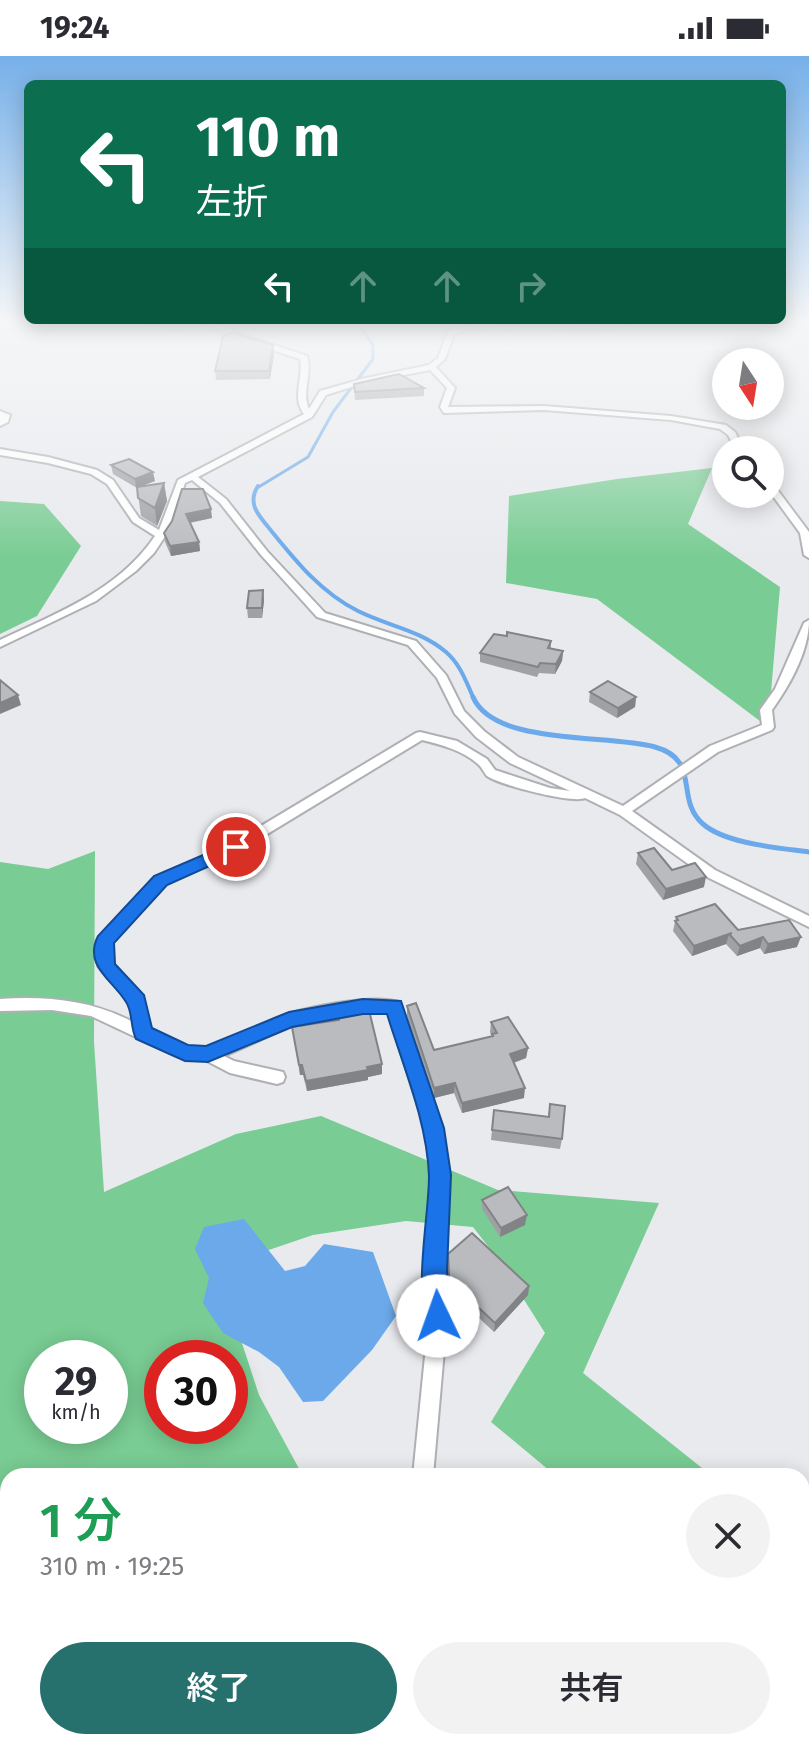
<!DOCTYPE html>
<html lang="ja">
<meta charset="utf-8">
<style>
:root{--surface:#fff;--page:#f2f2f3;--text:#2b2b33;--muted:#7c7c81;--accent:#26706d}
body{margin:0;font-family:"Fira Sans","Noto Sans JP",sans-serif;background:var(--page);color:var(--text);height:100vh;display:flex;flex-direction:column;font-size:30px;white-space:nowrap}
*{box-sizing:border-box;margin:0}
p{font-size:26px;color:var(--muted)}
.icon{flex:none;width:44px;height:44px;fill:none;stroke:currentColor;stroke-width:2;stroke-linecap:round;stroke-linejoin:round}
.map{position:relative;flex:1;overflow:hidden}
.sheet{position:absolute;left:0px;top:1412px;width:810px;height:282px;display:flex;flex-direction:column;background:var(--surface);border-radius:24px 24px 0 0;box-shadow:0 4px 20px #0003}
.sheet>*{flex:none}
.hud{position:absolute;left:24px;top:24px;width:762px;height:244px;border-radius:12px;box-shadow:0 4px 20px #0003;background:#0b6e4f;color:#fff;overflow:hidden}
.needle{width:52px;rotate:168deg}
.buttons{position:absolute;left:712px;top:292px;display:grid;gap:16px}
.buttons a{display:grid;place-items:center;width:72px;height:72px;border-radius:50%;background:var(--surface);box-shadow:0 4px 20px #0003;font-size:40px}
.speed{position:absolute;left:24px;top:1284px;display:flex;gap:16px;font-size:40px;font-weight:700;text-align:center}
.speed>*{display:grid;place-content:center;width:104px;height:104px;border-radius:50%;background:var(--surface);box-shadow:0 4px 20px #0003;line-height:1}
.speed small{font-size:20px;font-weight:400}
.speed .limit{border:12px solid #d22;background:#fff;color:#111}
.pin{position:absolute;display:grid;place-items:center;width:68px;height:68px;color:#fff;margin:-34px;border:4px solid #fff;border-radius:50%;box-shadow:0 2px 8px #0007}
.me{position:absolute;width:88px;margin:-44px;rotate:357deg;stroke-linejoin:round;filter:drop-shadow(0 0 6px #0008)}
.turn{display:flex;align-items:center;gap:28px;height:168px;padding:0 40px;font-size:36px}
.turn .icon{width:104px;height:104px;stroke-width:2.5}
.turn b{display:block;font-size:56px;line-height:68px}
.lanes{display:flex;align-items:center;height:76px;padding:0 40px;background:#0003;justify-content:center;gap:40px;direction:ltr}
.lanes .off{opacity:.35}
.round{display:grid;place-items:center;flex:none;width:84px;height:84px;border-radius:42px;background:var(--page)}
.summary{display:flex;align-items:center;justify-content:space-between;height:136px;padding:0 40px}
h1{font-size:48px;font-weight:600;line-height:60px;color:#1e9e55}
.primary-button{display:flex;gap:16px;margin-top:auto;padding:16px 40px}
.primary-button a{flex:1;height:92px;border-radius:48px;background:var(--accent);color:#fff;font-size:32px;font-weight:600;line-height:92px;text-align:center}
.primary-button a+a{background:var(--page);color:var(--text)}
.status{display:flex;justify-content:space-between;align-items:center;height:56px;padding:0 40px;background:var(--surface);direction:ltr}
.status svg{height:22px;fill:currentColor}
.map>svg:first-child{display:block}
.forest{fill:#79cc93;fill-rule:evenodd}
.water{fill:#6ba9ea}
.lines{fill:none;stroke-linecap:round;stroke-linejoin:round}
.stream-far2{stroke:#6ba9ea;stroke-width:3}
.stream-far1{stroke:#6ba9ea;stroke-width:4}
.stream{stroke:#6ba9ea;stroke-width:5}
.minor-casing{stroke:#afb0b4;stroke-width:4}
.minor{fill:#fff;fill-rule:evenodd}
.wall{fill:#9fa1a4}
.shaded-wall{fill:#828386}
.building{fill:#b9bbbf;stroke:#828386;stroke-width:2}
.route{fill:#1a73e8;stroke:#114b97;stroke-width:2}
</style>
<div class="status"><b>19:24</b><svg viewBox="0 0 49 12"><path d="M0 12V9h3v3zM5 12V6h3v6zM10 12V3h3v9zM15 12V0h3v12zM26 1h20v11H26zM47 4h2v5h-2z"/></svg></div>
<div class="map">
<svg width="809" height="1693" viewBox="0 0 809 1693">
<rect width="100%" height="100%" fill="#e9eaee"/>
<!-- forest -->
<g class="forest">
<path d="M712,412L688,468L780,531L768,671L597,543L506,527L509,440L617,423Z"/>
<path d="M0,445L44,448L81,490L37,560L0,578Z"/>
<path d="M95,795L94,986L104,1136L236,1078L321,1060L498,1134L659,1147L583,1317L712,1420H556L491,1366L545,1277L501,1207L473,1171L406,1165L313,1179L254,1199L237,1272L259,1339L303,1420H8V1686H359V1693H0V806L48,813ZM42,1302H110V1370H42ZM162,1302H230V1370H162Z"/>
<path d="M802,1491L809,1497V1693H763L757,1686H802Z"/>
</g>
<!-- water -->
<path class="water" d="M244,1163L285,1215L305,1210L324,1188L373,1196L396,1260L372,1294L323,1345L303,1346L279,1311L259,1296L223,1277L203,1247L209,1222L195,1193L204,1171Z"/>
<g class="lines">
<!-- stream-far2 -->
<path class="stream-far2" d="M257,432L308,401L333,356L373,303V289L357,266"/>
<!-- stream-far1 -->
<path class="stream-far1" d="M258,430C247,447 258,459 269,472C295,504 320,536 358,555C388,570 420,574 446,596C461,609 466,626 474,643"/>
<!-- stream -->
<path class="stream" d="M473,641C494,690 608,678 655,691C702,704 674,743 703,768C726,788 780,792 809,796"/>
<!-- minor casing -->
<g class="minor-casing">
<g id="minor">
<path d="M147,266H217L241,278L307,300C313,318 301,336 309,353L320,335L366,322L429,309L438,302L448,275L481,266H629C619,271 605,271 593,272C546,273 499,260 454,278L445,303L436,311L455,332L448,351L544,350L671,360L726,369L735,376L744,394H736L728,379L720,373L671,364L544,354L444,357L440,351L447,332L430,314L367,326L326,339L312,361L198,421L226,443L267,495L325,557L416,585L446,619L464,655L484,675L518,701L623,750L710,690L762,669L760,654L775,633L804,567L809,564C809,595 790,629 772,654L774,671L772,674L718,696L632,755L715,814L809,860V871L705,820L620,759L585,742C573,748 500,729 487,720C485,718 482,712 480,710C465,695 442,689 422,684L241,794L165,827L111,886L112,908L142,940L150,975C167,983 184,992 203,992C227,991 250,974 272,964C299,952 371,938 399,946L441,1072L449,1119L444,1214L447,1260L433,1420H413L429,1260L426,1214L431,1119L425,1072L388,956L339,959L298,967L224,1000L234,1005L283,1016L285,1021L283,1026L277,1028L230,1017L205,1004L174,999L91,960L52,954L0,955V943C47,940 91,944 133,966L130,946L98,910L97,885L155,821L231,788L416,677L420,676L457,685L487,703L495,714L550,732L570,735L510,707L476,681L455,658L437,622L408,589L317,561L261,499L220,447L192,424L185,427L170,473L154,497L136,515L96,545L0,591V584C57,557 119,534 155,480L133,466L107,428L91,418L48,407L0,399V393L48,401L97,414L113,424L139,462L159,474L178,424L304,358C291,341 304,323 300,303L235,282L210,268L174,271Z"/>
<path d="M0,355L10,359L8,366L0,370Z"/>
<path d="M770,427L773,428L809,476V502L804,499L800,477L770,436Z"/>
<path d="M384,1686H408L409,1693H385Z"/>
</g>
</g>
<!-- minor -->
<use href="#minor" class="minor"/>
</g>
<!-- wall -->
<g class="wall">
<path d="M274,298L270,323L216,324L215,315Z"/>
<path d="M354,328L424,332V340L355,344Z"/>
<path d="M111,409L155,425L140,431L164,427L167,445L157,470L141,460L137,432L113,418Z"/>
<path d="M212,462L190,467L199,486L200,495L171,500L165,486L164,477L172,465Z"/>
<path d="M264,544L262,562H248L247,552Z"/>
<path d="M507,580L551,585V593L563,595L562,605L555,618L539,617L537,621L480,606V597Z"/>
<path d="M590,636L636,641L635,651L617,662L589,646Z"/>
<path d="M638,797L672,814L704,831L663,844L636,808Z"/>
<path d="M676,861L738,874L797,891L764,898L760,892L737,900L726,888L692,900L673,875Z"/>
<path d="M407,950L434,994L492,981L490,976L491,966L528,992L526,1002L514,1007L524,1042L462,1057L454,1037L434,1042L407,960Z"/>
<path d="M337,954L382,1008V1018L368,1021V1024L307,1035L303,1019H300L292,971L337,964Z"/>
<path d="M550,1048L562,1083L560,1093L491,1084L494,1054L548,1061Z"/>
<path d="M482,1144L525,1169L500,1181L482,1153Z"/>
<path d="M448,1198L529,1230L528,1239L494,1276L462,1246L454,1253L449,1248Z"/>
</g>
<!-- shaded-wall -->
<g class="shaded-wall">
<path d="M273,289L274,298L270,323L269,315Z"/>
<path d="M153,416L155,425L136,432L135,423Z"/>
<path d="M164,427L167,445L157,470L155,452Z"/>
<path d="M211,453L212,462L187,467L186,458Z"/>
<path d="M199,486L200,495L171,500L170,490Z"/>
<path d="M263,534L264,544L262,562V552Z"/>
<path d="M563,595L562,605L555,618L556,608Z"/>
<path d="M18,639L21,649L0,658V647Z"/>
<path d="M636,641L635,651L617,662L618,652Z"/>
<path d="M706,821L704,831L663,844L666,833Z"/>
<path d="M729,878L726,888L692,900L694,890Z"/>
<path d="M763,881L760,892L737,900L740,890Z"/>
<path d="M801,881L797,891L764,898L768,888Z"/>
<path d="M528,992L526,1002L509,1008L510,998Z"/>
<path d="M382,1008V1018L368,1021V1024L307,1035L306,1025Z"/>
<path d="M299,1009H302L303,1019H300Z"/>
<path d="M455,1027L454,1037L434,1042V1032Z"/>
<path d="M525,1032L524,1042L462,1057V1047Z"/>
<path d="M527,1159L525,1169L500,1181L501,1172Z"/>
<path d="M529,1230L528,1239L494,1276L495,1267Z"/>
<path d="M463,1237L462,1246L454,1253L455,1244Z"/>
</g>
<!-- building -->
<g class="building">
<path d="M232,276L273,289L269,315H215L223,281Z"/>
<path d="M399,318L424,332L355,336L354,328Z"/>
<path d="M129,403L153,416L135,423L111,409Z"/>
<path d="M164,427L155,452L138,442L137,431Z"/>
<path d="M182,433H203L211,453L186,458L199,486L170,490L164,477L172,465Z"/>
<path d="M263,534L262,552H247L249,535Z"/>
<path d="M507,576L551,585L548,592L563,595L556,608L540,607L538,611L480,597L494,578L507,580Z"/>
<path d="M0,624L18,639L0,647Z"/>
<path d="M608,625L636,641L618,652L590,636Z"/>
<path d="M654,792L672,814L695,807L706,821L666,833L638,797Z"/>
<path d="M715,848L738,874L789,864L801,881L768,888L763,881L740,890L729,878L732,877L694,890L675,865L678,864L676,861Z"/>
<path d="M416,947L434,994L493,980L492,978L497,977L491,966L508,961L528,992L510,998L525,1032L462,1047L455,1027L434,1032L407,950Z"/>
<path d="M368,950L382,1008L367,1011L368,1014L306,1025L302,1009H299L292,971L339,964L337,954Z"/>
<path d="M550,1048L565,1050L562,1083L492,1074L494,1054L549,1061Z"/>
<path d="M508,1131L527,1159L501,1172L482,1144Z"/>
<path d="M472,1177L529,1230L495,1267L463,1237L455,1244L450,1239L448,1198Z"/>
<path d="M412,1686H433V1693H396V1691H409L412,1688Z"/>
</g>
<!-- sky -->
<linearGradient id="sky" x2="0" y2="1"><stop stop-color="#76b0e9"/><stop offset="0.53" stop-color="#f5f6f7"/><stop offset="1" stop-color="#f5f6f7" stop-opacity="0"/></linearGradient>
<rect width="809" height="503" fill="url(#sky)"/>
<!-- route -->
<path class="route" d="M236,785L245,791L243,795L167,829L114,887L115,908L144,939L152,972L188,989L206,990L289,956L363,943L401,945L444,1072L451,1119L447,1214L450,1260L446,1269L438,1272L429,1269C413,1233 429,1161 429,1120C427,1065 403,1010 387,958H363L292,971L208,1006L185,1005L136,983C130,971 133,956 126,946C113,924 83,910 98,880L154,820Z"/>
</svg>
<div class="buttons">
<a><svg class="needle" viewBox="-14 -14 28 28"><path d="M0-13l5 13h-10z" fill="#e53935"/><path d="M0 13l5-13h-10z" fill="#7c7c81"/></svg></a>
<a><svg class="icon" aria-label="search" viewBox="0 0 24 24"><circle cx="10" cy="10" r="6"/><path d="M15 15l6 6"/></svg></a>
</div>
<div class="speed"><div>29<small>km/h</small></div><div class="limit">30</div></div>
<div class="pin" style="left:236px;top:791px;background:#d93025"><svg class="icon" aria-label="arrive" viewBox="0 0 24 24"><path d="M6 21V4h12l-3 4 3 4H6"/></svg></div>
<svg class="me" style="left:438px;top:1260px" viewBox="-20 -20 40 40"><circle r="19" fill="#fff"/><path d="M0-13L10 11 0 6-10 11z" fill="#1a73e8"/></svg>
<div class="hud">
<div class="turn"><svg class="icon" aria-label="left" viewBox="0 0 24 24"><path d="M17 20v-9H6M10 6l-5 5 5 5"/></svg><div><b>110 m</b>左折</div></div>
<div class="lanes"><svg class="icon" aria-label="left" viewBox="0 0 24 24"><path d="M17 20v-9H6M10 6l-5 5 5 5"/></svg><svg class="icon off" aria-label="ahead" viewBox="0 0 24 24"><path d="M12 20V5M6 11l6-6 6 6"/></svg><svg class="icon off" aria-label="ahead" viewBox="0 0 24 24"><path d="M12 20V5M6 11l6-6 6 6"/></svg><svg class="icon off" aria-label="right" viewBox="0 0 24 24"><path d="M7 20v-9h11M14 6l5 5-5 5"/></svg></div>
</div>
<section class="sheet">
<div class="summary"><div><h1>1 分</h1><p>310 m · 19:25</p></div><a class="round"><svg class="icon" aria-label="close" viewBox="0 0 24 24"><path d="M6 6l12 12M18 6L6 18"/></svg></a></div>
<div class="primary-button"><a>終了</a><a>共有</a></div>
</section>
</div>
